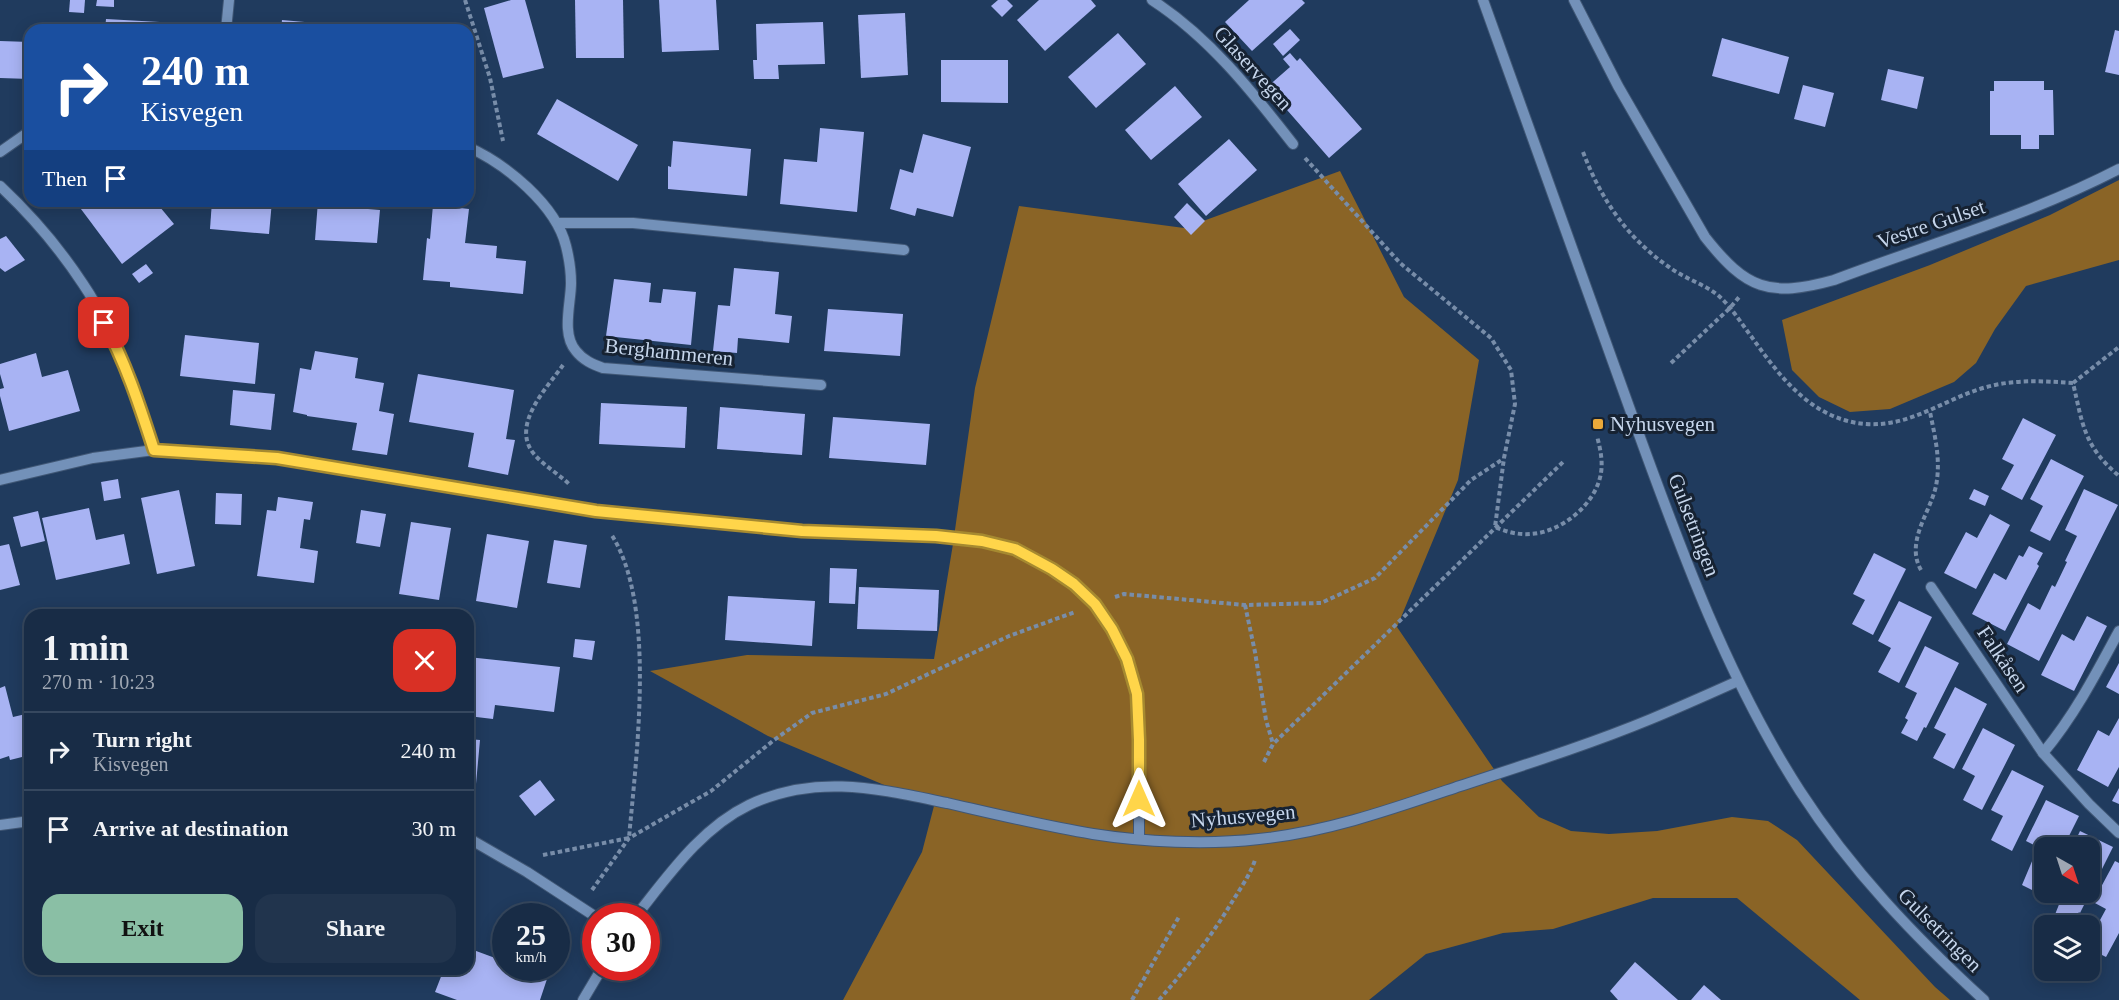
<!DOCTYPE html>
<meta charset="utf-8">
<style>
:root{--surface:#182c46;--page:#21344d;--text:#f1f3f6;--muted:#9fa7b3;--line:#36485f;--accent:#8abfa5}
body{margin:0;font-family:Georgia,serif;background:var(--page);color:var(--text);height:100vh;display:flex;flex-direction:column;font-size:22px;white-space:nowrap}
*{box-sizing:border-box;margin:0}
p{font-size:20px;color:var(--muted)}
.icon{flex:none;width:33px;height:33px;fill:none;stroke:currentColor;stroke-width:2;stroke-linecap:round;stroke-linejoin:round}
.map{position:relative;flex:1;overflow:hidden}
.side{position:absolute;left:24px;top:609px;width:450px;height:366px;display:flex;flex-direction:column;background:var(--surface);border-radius:18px;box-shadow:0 3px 15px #0003,0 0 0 2px var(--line)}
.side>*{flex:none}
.guide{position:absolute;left:24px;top:24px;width:450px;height:183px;border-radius:18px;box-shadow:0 3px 15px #0003,0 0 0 2px var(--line);background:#1a4fa0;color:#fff;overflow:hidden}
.needle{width:39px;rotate:141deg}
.buttons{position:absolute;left:2034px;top:837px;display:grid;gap:12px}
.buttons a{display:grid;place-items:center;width:66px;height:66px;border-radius:12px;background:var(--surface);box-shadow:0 3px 15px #0003,0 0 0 2px var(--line);font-size:30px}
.speed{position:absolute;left:492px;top:903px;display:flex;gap:12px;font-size:30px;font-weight:700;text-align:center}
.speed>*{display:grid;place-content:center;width:78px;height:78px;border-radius:50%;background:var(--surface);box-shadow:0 3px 15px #0003,0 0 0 2px var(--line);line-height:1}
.speed small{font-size:15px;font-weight:400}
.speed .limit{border:9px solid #d22;background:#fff;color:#111}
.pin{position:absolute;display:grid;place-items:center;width:51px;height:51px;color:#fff;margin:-26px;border-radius:12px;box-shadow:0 3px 9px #0006}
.me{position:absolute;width:66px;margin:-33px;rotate:0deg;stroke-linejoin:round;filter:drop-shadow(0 0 4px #0008)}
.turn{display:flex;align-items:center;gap:21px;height:126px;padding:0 18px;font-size:27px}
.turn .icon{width:78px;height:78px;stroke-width:2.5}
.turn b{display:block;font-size:42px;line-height:51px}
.then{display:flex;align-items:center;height:57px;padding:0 18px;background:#0003;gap:12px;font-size:22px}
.round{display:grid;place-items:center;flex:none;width:63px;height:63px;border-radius:18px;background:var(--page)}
.summary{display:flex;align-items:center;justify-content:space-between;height:102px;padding:0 18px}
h1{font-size:36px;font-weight:700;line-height:45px}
.action{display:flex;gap:12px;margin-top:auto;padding:12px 18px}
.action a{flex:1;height:69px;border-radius:18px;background:var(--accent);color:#111;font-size:24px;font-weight:700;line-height:69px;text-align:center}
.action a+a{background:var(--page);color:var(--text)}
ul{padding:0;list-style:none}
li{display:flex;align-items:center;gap:18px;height:78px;padding:0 18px;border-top:2px solid var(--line)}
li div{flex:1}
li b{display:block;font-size:22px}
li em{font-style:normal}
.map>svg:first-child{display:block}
.forest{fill:#8a6426}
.building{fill:#a8b3f3}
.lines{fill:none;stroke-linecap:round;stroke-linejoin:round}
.minor-casing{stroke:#405775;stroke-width:12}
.path{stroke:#788da9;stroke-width:4;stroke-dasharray:4.5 3;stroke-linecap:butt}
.minor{stroke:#7391b9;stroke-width:10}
.route-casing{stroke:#a68a30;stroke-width:15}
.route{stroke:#ffd54a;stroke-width:10}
.poi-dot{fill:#eba93a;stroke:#162232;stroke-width:2}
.labels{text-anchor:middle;stroke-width:6;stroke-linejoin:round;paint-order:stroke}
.street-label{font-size:21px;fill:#c6d6ec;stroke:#162232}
.poi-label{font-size:21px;fill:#c6d6ec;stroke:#162232;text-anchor:start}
</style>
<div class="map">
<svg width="2119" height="1000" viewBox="0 0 2119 1000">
<rect width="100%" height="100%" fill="#203b5e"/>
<!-- forest -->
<g class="forest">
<path d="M1340,171L1404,297L1479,360L1458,480L1397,627L1502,781L1539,817L1571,831L1609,834L1657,831L1732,817L1768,821L1797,840L1935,987L1950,1000H1860L1737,898H1653L1553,929L1503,933L1426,954L1369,1000H843L922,852L934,806L768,736L650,671L747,655L934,659L953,544L975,388L1019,206L1184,228Z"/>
<path d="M2119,180V260L2026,286L1995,329L1976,363L1954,382L1890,409L1850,412L1819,397L1792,370L1782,320L1930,265L2050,215Z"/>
</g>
<!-- building -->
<g class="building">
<path d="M70,0H85L84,13L69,12Z"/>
<path d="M97,0H114V7L96,6Z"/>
<path d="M511,0H525L544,68L503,78L484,8Z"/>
<path d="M575,0H623L624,58H576Z"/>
<path d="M659,0H716L719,50L662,52Z"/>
<path d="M998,0H1007L1013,6L1002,17L991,6Z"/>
<path d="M1039,0H1091L1096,6L1045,51L1017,20Z"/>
<path d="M1249,0H1302L1305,3L1252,51L1225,22Z"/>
<path d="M905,13L908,75L861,78L858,15Z"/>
<path d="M106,19L195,24V30H105Z"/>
<path d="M282,20L316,23V30H281Z"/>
<path d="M823,22L825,64L778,65L779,79H754L753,60H757L756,24Z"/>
<path d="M1290,29L1300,40L1283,56L1273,44Z"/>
<path d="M2115,30L2119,31V75L2105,72Z"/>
<path d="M1118,33L1146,64L1096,108L1068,77Z"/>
<path d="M1722,38L1789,57L1779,94L1712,76Z"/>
<path d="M0,41L30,42V79L0,78Z"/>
<path d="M1290,53L1297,61L1300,58L1362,129L1329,158L1267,87L1290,67L1283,59Z"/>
<path d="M941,60H1008V103L941,102Z"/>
<path d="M1888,69L1924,77L1917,109L1881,100Z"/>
<path d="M1994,81H2044V90H2053L2054,135H2039V149H2021V135H1990V91H1994Z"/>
<path d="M1803,85L1834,93L1825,127L1794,119Z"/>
<path d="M1175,86L1202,117L1151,160L1125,130Z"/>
<path d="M557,99L638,145L618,181L537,134Z"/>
<path d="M820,128L864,132L857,212L780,204L784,159L817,162Z"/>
<path d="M923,134L971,147L953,217L917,208L915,216L890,209L900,169L913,173Z"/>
<path d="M1229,139L1257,170L1206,216L1178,184Z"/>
<path d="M673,141L751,149L747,196L668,189V166L671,167Z"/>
<path d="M75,201H155L174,224L122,264Z"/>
<path d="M212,201H272L269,234L210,229Z"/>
<path d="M318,201H356V208L380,210L377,243L315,240Z"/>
<path d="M1187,203L1205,221L1191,235L1174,217Z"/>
<path d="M433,205L469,209L465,243L497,246L496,258L526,261L523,294L450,287V282L423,280L427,238L430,239Z"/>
<path d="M6,236L25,260L5,272L0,268V239Z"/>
<path d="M146,264L153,273L139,283L132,274Z"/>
<path d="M734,268L779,272L775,314L792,316L789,343L738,338L737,353L713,351L718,305L730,306Z"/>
<path d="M614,279L651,283L649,302L661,303L663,289L696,292L691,345L606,336Z"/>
<path d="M828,309L903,314L900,356L824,351Z"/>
<path d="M185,335L259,343L255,384L180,376Z"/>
<path d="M315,351L358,358L355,378L384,383L379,411L394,414L387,455L352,450L357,423L307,416V415L293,412L300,368L311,370Z"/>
<path d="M36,353L42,377L68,370L80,411L9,431L0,396V389L4,388L0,374V364Z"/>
<path d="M418,374L514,390L506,439L515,440L508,475L468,467L474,433L409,422Z"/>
<path d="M233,390L275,394L271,430L230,425Z"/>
<path d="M601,403L687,407L685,448L599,444Z"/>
<path d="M720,407L805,414L802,455L717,449Z"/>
<path d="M833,417L930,424L926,465L829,458Z"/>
<path d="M2023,418L2056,435L2022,500L2001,489L2014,465L2002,459Z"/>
<path d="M2051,459L2084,476L2050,541L2030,531L2043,506L2030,499Z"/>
<path d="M118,479L121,498L104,501L101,482Z"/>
<path d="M1974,489L1989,496L1985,506L1969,499Z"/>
<path d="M2084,489L2118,505L2039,661L2007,644L2028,603L2040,610L2052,585L2055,587L2067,562L2065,561L2077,536L2065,530Z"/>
<path d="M179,490L195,566L157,574L141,498Z"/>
<path d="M216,493L242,494L241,525L215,524Z"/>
<path d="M278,497L313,502L310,520L304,519L300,548L318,551L314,583L257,576L267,510L276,511Z"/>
<path d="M89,508L96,540L124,534L130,564L56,580L42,518Z"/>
<path d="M361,510L386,514L380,547L356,543Z"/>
<path d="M38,511L45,541L21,547L13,517Z"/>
<path d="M1990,514L2010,525L1976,589L1944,573L1966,532L1977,538Z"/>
<path d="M411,522L451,528L439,600L399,594Z"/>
<path d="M487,534L529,541L517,608L476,601Z"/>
<path d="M554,540L587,545L580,588L547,583Z"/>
<path d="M9,544L20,585L0,590V546Z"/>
<path d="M2029,546L2043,553L2037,564L2039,566L2005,631L1972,614L1994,573L2006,580L2019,555L2023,557Z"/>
<path d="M1874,553L1906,569L1873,635L1852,624L1865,600L1853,594Z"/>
<path d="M830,568L857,569L855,604L829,603Z"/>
<path d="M859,587L939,590L937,631L857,629Z"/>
<path d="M728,596L815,601L812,646L725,640Z"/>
<path d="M1899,601L1932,617L1899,683L1878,672L1891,648L1878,641Z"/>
<path d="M2087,616L2107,626L2074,691L2041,675L2062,634L2074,641Z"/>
<path d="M575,639L595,641L592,660L573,657Z"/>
<path d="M1925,646L1959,663L1926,728L1924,727L1917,741L1901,733L1908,720L1905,718L1917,693L1905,687Z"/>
<path d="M468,657L560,667L554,712L495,705L493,719L468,716Z"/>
<path d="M2119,663V694L2106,687Z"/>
<path d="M5,686L13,717L30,713V748L22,750V757L10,760L9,756L0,759V688Z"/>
<path d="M1955,687L1987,704L1954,769L1933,758L1946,734L1934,728Z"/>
<path d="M2119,718V767L2108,787L2077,770L2098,730L2109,736Z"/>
<path d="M1983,728L2015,745L1982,810L1963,800L1975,776L1962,769Z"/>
<path d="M468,739L480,740L476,784L468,783Z"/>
<path d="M2012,770L2044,786L2012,851L1991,840L2003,816L1991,810Z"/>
<path d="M540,780L555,800L535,816L519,796Z"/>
<path d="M2119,788V804L2112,801Z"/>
<path d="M2046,800L2079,816L2063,848H2044V881L2038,893L2022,885L2038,847L2026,841Z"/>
<path d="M2080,831L2113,847L2080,913L2079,912L2071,926L2054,917L2064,892H2090V848H2072Z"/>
<path d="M2115,861L2119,863V933L2106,957L2090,949L2096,934L2093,933L2106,909L2093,902Z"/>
<path d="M468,948L506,962V968H519L547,979L540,1000H457L435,992L444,969H468Z"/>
<path d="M1635,962L1678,1000H1618L1610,991Z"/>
<path d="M1704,985L1721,1000H1691Z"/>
</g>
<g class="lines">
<!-- minor casing -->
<g class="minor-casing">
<g id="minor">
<path d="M1152,0C1209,37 1251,90 1293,144"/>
<path d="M1483,0C1534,143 1585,286 1637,429C1682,553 1728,679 1800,791C1851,870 1915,937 1984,1000"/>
<path d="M1574,0L1618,86L1705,237C1746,289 1769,298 1834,280C1929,244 2028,216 2119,169"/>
<path d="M226,30L229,0"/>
<path d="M468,147C506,164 556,205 566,246C569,258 571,272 571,283C571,303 561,334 576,351C583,360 592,364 603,368L821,385"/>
<path d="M0,152L30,131"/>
<path d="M0,186C31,215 60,249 83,284C116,333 136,395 154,450"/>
<path d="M557,223H633L904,250"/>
<path d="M0,480L93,458L154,450L277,458L596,511L802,531L936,536L982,541L1015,549L1052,569L1074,584L1095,604L1112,629L1127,659L1137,694L1139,740V838"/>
<path d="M1931,587L2043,753L2089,804L2119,833"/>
<path d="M2043,753C2074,716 2096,674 2119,631"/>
<path d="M0,825L30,821"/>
<path d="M468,838L527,872L596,917"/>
<path d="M636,916C668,876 701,828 749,805C816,773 879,789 947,803C995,814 1044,826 1093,834C1144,842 1207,845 1259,839C1328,832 1395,808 1460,786C1524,765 1588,745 1651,719C1680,707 1709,694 1738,681"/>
<path d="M583,1000L602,968"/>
</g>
</g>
<!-- path -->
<g class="path">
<path d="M465,0L490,78L503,141"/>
<path d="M1583,152C1601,199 1627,238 1669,267C1685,279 1705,284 1720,297C1732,308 1741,323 1751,336C1780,377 1812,420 1866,424C1910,427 1943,400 1983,388C2014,379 2041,381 2073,383C2083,426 2084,446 2119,476"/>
<path d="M1305,158L1400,263L1491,338L1511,370L1515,404L1504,458L1495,527C1506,532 1519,535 1531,534C1562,532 1596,504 1601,473C1603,460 1600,448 1597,436"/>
<path d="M1671,363L1730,308L1740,296"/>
<path d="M563,365C547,388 510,425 534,454C544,466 559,474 570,485"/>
<path d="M2073,383L2119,347"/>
<path d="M1921,570C1905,542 1930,513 1936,486C1941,460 1935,437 1930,412"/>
<path d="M1115,597L1124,594L1245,605L1321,603L1375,578L1471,480L1503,459"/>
<path d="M1245,605L1255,652L1266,720L1273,744"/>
<path d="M1264,762L1273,744L1563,462"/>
<path d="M543,855L629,838C636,757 657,604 611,534"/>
<path d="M592,890L629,838L711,791L774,740L812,713L886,694L1009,636L1075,612"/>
<path d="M623,979L630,968"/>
<path d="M1132,1000L1180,915"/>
<path d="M1159,1000C1186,969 1211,937 1232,902C1240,889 1250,875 1255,860"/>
</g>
<!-- minor -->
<use href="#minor" class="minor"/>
</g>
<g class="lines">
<!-- route casing -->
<g class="route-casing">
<path id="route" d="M104,323C126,363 140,407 154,450L277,458L596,511L802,531L936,536L982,541L1015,549L1052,569L1074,584L1095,604L1112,629L1127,659L1137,694L1139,740V799"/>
</g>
<!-- route -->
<use href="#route" class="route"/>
</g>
<!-- markers -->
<rect class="poi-dot" x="1592" y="418" width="12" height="12" rx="3"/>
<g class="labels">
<!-- street labels -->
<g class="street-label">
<text transform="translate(1253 68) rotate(48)" y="7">Glaservegen</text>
<text transform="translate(1931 224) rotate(-19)" y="7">Vestre Gulset</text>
<text transform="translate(669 352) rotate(6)" y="7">Berghammeren</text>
<text transform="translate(1694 525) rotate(69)" y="7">Gulsetringen</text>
<text transform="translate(2003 659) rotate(56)" y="7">Falkåsen</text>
<text transform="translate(1243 816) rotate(-5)" y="7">Nyhusvegen</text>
<text transform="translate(1940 930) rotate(45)" y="7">Gulsetringen</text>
</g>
<!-- poi labels -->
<g class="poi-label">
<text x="1610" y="431">Nyhusvegen</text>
</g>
</g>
</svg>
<div class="buttons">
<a><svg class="needle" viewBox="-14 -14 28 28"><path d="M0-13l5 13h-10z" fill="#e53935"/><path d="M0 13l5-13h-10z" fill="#9fa7b3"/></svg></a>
<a><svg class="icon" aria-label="layers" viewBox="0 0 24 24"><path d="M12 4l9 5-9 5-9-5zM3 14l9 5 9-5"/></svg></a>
</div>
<div class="speed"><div>25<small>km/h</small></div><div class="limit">30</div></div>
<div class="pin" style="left:104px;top:323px;background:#d93025"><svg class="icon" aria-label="arrive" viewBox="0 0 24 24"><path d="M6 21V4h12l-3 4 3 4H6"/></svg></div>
<svg class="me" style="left:1139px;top:799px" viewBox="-20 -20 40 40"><path d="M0-17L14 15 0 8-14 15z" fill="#ffd54a" stroke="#fff" stroke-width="4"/></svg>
<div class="guide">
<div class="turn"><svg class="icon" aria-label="right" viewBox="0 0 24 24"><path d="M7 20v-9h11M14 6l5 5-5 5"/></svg><div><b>240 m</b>Kisvegen</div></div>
<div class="then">Then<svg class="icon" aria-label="arrive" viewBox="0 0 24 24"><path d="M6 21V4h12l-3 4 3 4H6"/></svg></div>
</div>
<section class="side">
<div class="summary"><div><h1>1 min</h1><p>270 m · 10:23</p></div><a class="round" style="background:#d93025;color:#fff"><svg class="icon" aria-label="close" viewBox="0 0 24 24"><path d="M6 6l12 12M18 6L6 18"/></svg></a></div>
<ul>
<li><svg class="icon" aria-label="right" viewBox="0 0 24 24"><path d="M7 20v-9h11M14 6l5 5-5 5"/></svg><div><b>Turn right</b><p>Kisvegen</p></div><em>240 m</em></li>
<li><svg class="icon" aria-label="arrive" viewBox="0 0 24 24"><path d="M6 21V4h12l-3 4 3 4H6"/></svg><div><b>Arrive at destination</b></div><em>30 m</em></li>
</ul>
<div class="action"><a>Exit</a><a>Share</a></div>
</section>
</div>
